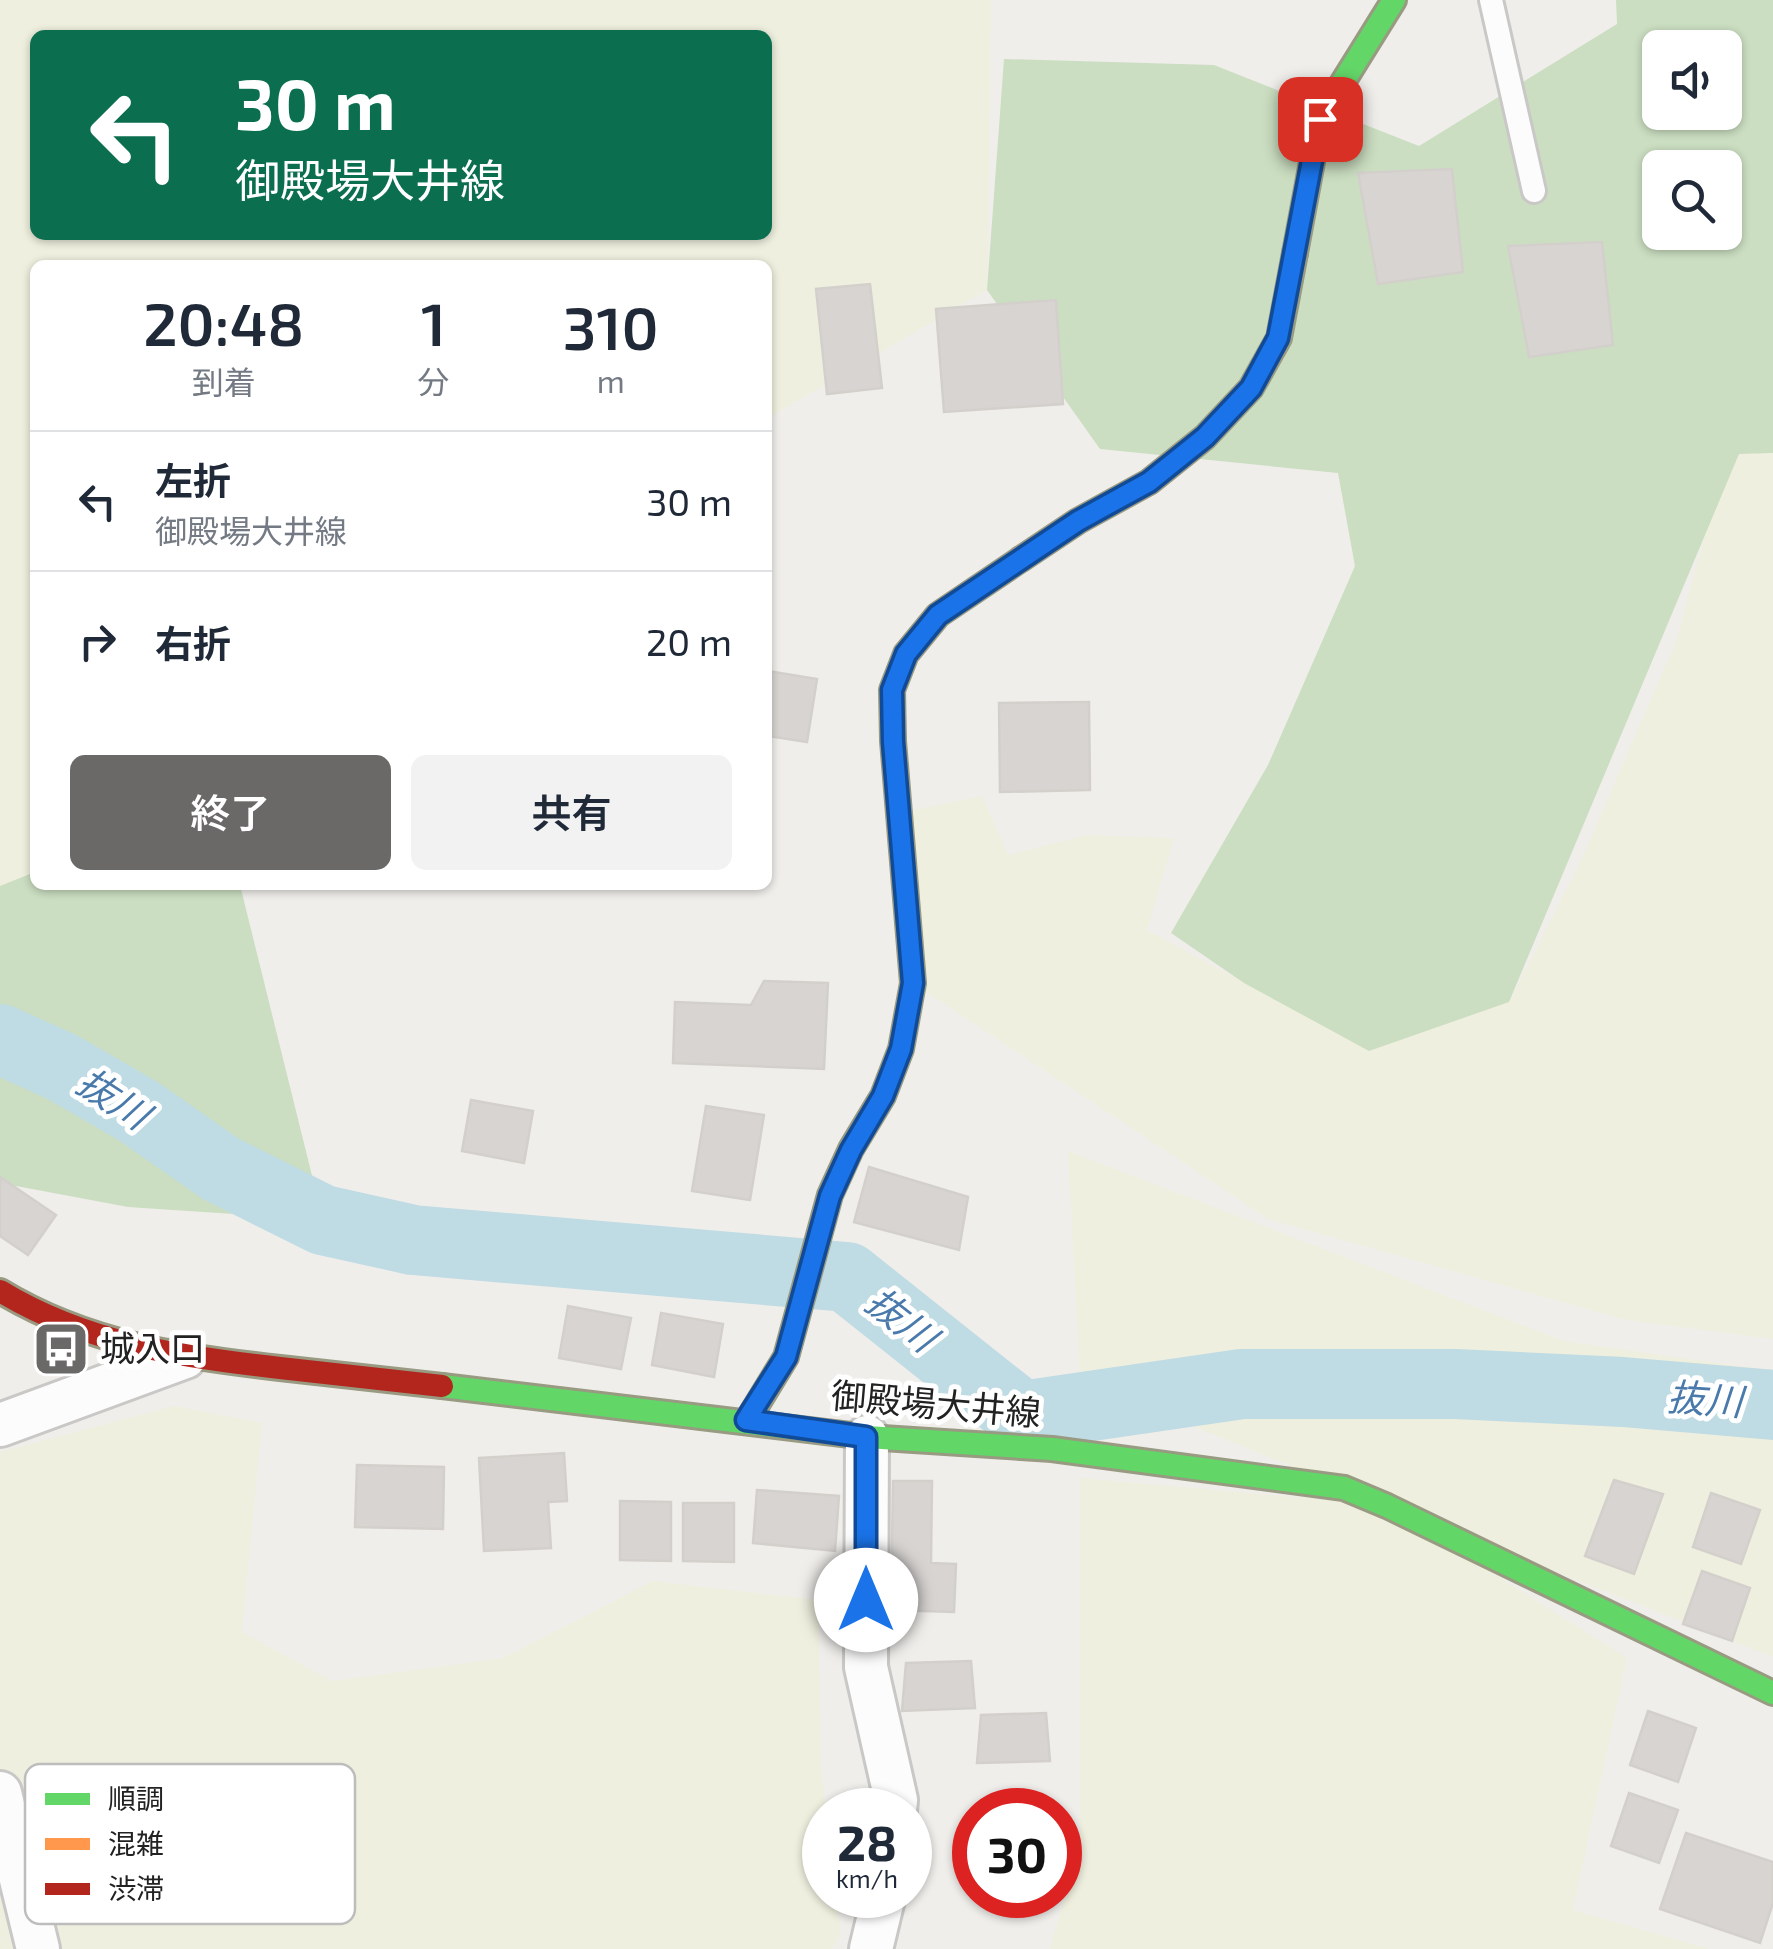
<!DOCTYPE html>
<html lang="ja">
<meta charset="utf-8">
<style>
:root{--surface:#fff;--page:#f2f2f3;--text:#1f2937;--muted:#747a83;--line:#e0e1e3;--accent:#6a6968}
body{margin:0;font-family:"Exo 2","Noto Sans JP",sans-serif;background:var(--page);color:var(--text);height:100vh;display:flex;flex-direction:column;font-size:38px;white-space:nowrap}
*{box-sizing:border-box;margin:0}
p{font-size:32px;color:var(--muted)}
.icon{flex:none;width:55px;height:55px;fill:none;stroke:currentColor;stroke-width:2;stroke-linecap:round;stroke-linejoin:round}
.map{position:relative;flex:1;overflow:hidden}
.panel{position:absolute;left:30px;top:260px;width:742px;height:630px;display:flex;flex-direction:column;background:var(--surface);border-radius:15px;box-shadow:0 2px 8px #0004}
.panel>*{flex:none}
.top-card{position:absolute;left:30px;top:30px;width:742px;height:210px;border-radius:15px;box-shadow:0 2px 8px #0004;background:#0b6e4f;color:#fff;overflow:hidden}
.tools{position:absolute;left:1642px;top:30px;display:grid;gap:20px}
.tools a{display:grid;place-items:center;width:100px;height:100px;border-radius:15px;background:var(--surface);box-shadow:0 2px 8px #0004;font-size:50px}
.speed{position:absolute;left:802px;top:1788px;display:flex;gap:20px;font-size:50px;font-weight:700;text-align:center}
.speed>*{display:grid;place-content:center;width:130px;height:130px;border-radius:50%;background:var(--surface);box-shadow:0 2px 8px #0004;line-height:1}
.speed small{font-size:25px;font-weight:400}
.speed .limit{border:15px solid #d22;background:#fff;color:#111}
.pin{position:absolute;display:grid;place-items:center;width:85px;height:85px;color:#fff;margin:-42px;border-radius:20px;box-shadow:0 5px 15px #0006}
.me{position:absolute;width:110px;margin:-55px;rotate:0deg;stroke-linejoin:round;filter:drop-shadow(0 0 8px #0008)}
.turn{display:flex;align-items:center;gap:35px;height:210px;padding:0 40px;font-size:45px}
.turn .icon{width:130px;height:130px;stroke-width:2.5}
.turn b{display:block;font-size:70px;line-height:85px}
.eta{display:flex;justify-content:space-evenly;align-items:center;height:170px;text-align:center}
.eta b{font-size:60px;font-weight:600;line-height:70px}
.button{display:flex;gap:20px;margin-top:auto;padding:20px 40px}
.button a{flex:1;height:115px;border-radius:15px;background:var(--accent);color:#fff;font-size:40px;font-weight:600;line-height:115px;text-align:center}
.button a+a{background:var(--page);color:var(--text)}
ul{padding:0;list-style:none}
li{display:flex;align-items:center;gap:30px;height:140px;padding:0 40px;border-top:2px solid var(--line)}
li div{flex:1}
li b{display:block;font-size:38px}
li em{font-style:normal}
.map>svg:first-child{display:block}
.farmland{fill:#efefdf;fill-rule:evenodd}
.forest{fill:#cbdec1;fill-rule:evenodd}
.lines{fill:none;stroke-linecap:round;stroke-linejoin:round}
.river{stroke:#bfdbe3;stroke-width:70}
.building{fill:#d7d4d2;stroke:#d3d0cc;stroke-width:2.5}
.lane-casing{stroke:#c9c8c7;stroke-width:28}
.street-casing{stroke:#c9c8c7;stroke-width:48}
.fast-casing{stroke:#999a82;stroke-width:28}
.slow-casing{stroke:#999a82;stroke-width:28}
.jam-casing{stroke:#999a82;stroke-width:28}
.lane{stroke:#fdfcfc;stroke-width:22}
.street{stroke:#fdfcfc;stroke-width:42}
.fast{stroke:#63d668;stroke-width:22}
.slow{stroke:#ff974d;stroke-width:22}
.jam{stroke:#b3261e;stroke-width:22}
.route-casing{stroke:#114b97;stroke-width:25}
.route{stroke:#1a73e8;stroke-width:18}
.labels{text-anchor:middle;stroke-width:10;stroke-linejoin:round;paint-order:stroke}
.poi-label{font-size:35px;fill:#222;stroke:#fff;text-anchor:start}
.street-label{font-size:35px;fill:#222;stroke:#fff}
.water-label{font-size:38px;font-style:italic;fill:#4a7aab;stroke:#fff}
.key{fill:#fff;stroke:#bdbdbd;stroke-width:2.5}
.key-label{font-size:28px;fill:#222}
</style>
<div class="map">
<svg width="1773" height="1949" viewBox="0 0 1773 1949">
<rect width="100%" height="100%" fill="#f0eeeb"/>
<!-- farmland -->
<g class="farmland">
<path d="M0,0H991L987,290L768,418V265H35V885L0,931ZM35,35H768V235H35Z"/>
<path d="M1773,453V1339L1626,1320L1268,1219L913,983L914,810L982,796L1008,855L1087,835L1174,838L1147,930L1368,1050L1509,1002L1579,865L1677,639L1726,454Z"/>
<path d="M1068,1151L1564,1341L1773,1371V1657L1387,1506L1627,1658L1573,1910L1710,1949H1050L1080,1844V1478L1387,1505L1080,1380Z"/>
<path d="M174,1406L262,1423L242,1632L332,1681L503,1658L653,1581L818,1600L821,1767L826,1810L825,1895H836L841,1935L832,1949H0V1452Z"/>
</g>
<!-- forest -->
<g class="forest">
<path d="M1616,0H1773V453L1739,454L1509,1002L1369,1051L1244,983L1171,933L1268,765L1355,566L1338,473L1100,449L987,290L1004,59L1214,65L1419,146L1617,24ZM1660,48H1725V112H1660ZM1660,168H1725V232H1660Z"/>
<path d="M35,872V885H240L323,1220L128,1207L0,1183V886Z"/>
</g>
<g class="lines">
<!-- river -->
<path class="river" d="M0,1039L62,1067L138,1111L221,1169L323,1220L413,1240L847,1277L1022,1416L1242,1384H1455L1623,1392L1773,1405"/>
</g>
<!-- building -->
<g class="building">
<path d="M1452,169L1463,272L1378,284L1358,173Z"/>
<path d="M1602,242L1613,345L1529,357L1508,246Z"/>
<path d="M870,284L882,388L827,394L816,289Z"/>
<path d="M1056,300L1063,404L944,412L936,309Z"/>
<path d="M768,671L817,679L807,742L768,736Z"/>
<path d="M1089,702L1090,790L1000,792L999,703Z"/>
<path d="M764,981L828,983L824,1069L673,1063L675,1002L751,1005Z"/>
<path d="M471,1100L533,1111L524,1163L462,1151Z"/>
<path d="M706,1106L764,1115L750,1200L692,1191Z"/>
<path d="M869,1167L968,1197L959,1250L854,1222Z"/>
<path d="M0,1177L56,1215L28,1255L0,1236Z"/>
<path d="M568,1306L631,1318L621,1369L559,1358Z"/>
<path d="M661,1313L723,1324L714,1377L652,1365Z"/>
<path d="M564,1453L567,1501L548,1502L551,1548L484,1551L479,1458Z"/>
<path d="M357,1465L444,1467L443,1529L355,1527Z"/>
<path d="M1614,1480L1663,1494L1634,1574L1585,1556Z"/>
<path d="M893,1481H932L931,1563L956,1564L954,1612L891,1610Z"/>
<path d="M757,1490L839,1496L835,1551L753,1543Z"/>
<path d="M1711,1493L1760,1510L1741,1564L1693,1547Z"/>
<path d="M620,1501L671,1502V1561L620,1560Z"/>
<path d="M683,1503H734V1562L683,1561Z"/>
<path d="M1702,1571L1750,1588L1732,1641L1683,1624Z"/>
<path d="M971,1661L975,1708L902,1711L906,1663Z"/>
<path d="M1648,1711L1696,1728L1678,1782L1630,1765Z"/>
<path d="M1046,1713L1050,1761L977,1763L981,1715Z"/>
<path d="M1629,1793L1678,1810L1659,1863L1611,1846Z"/>
<path d="M967,1828H975V1876H964Z"/>
<path d="M1686,1833L1773,1862V1903L1760,1943L1660,1909Z"/>
</g>
<g class="lines">
<!-- lane casing -->
<g class="lane-casing">
<path id="lane" d="M1491,0L1534,191"/>
</g>
<!-- street casing -->
<g class="street-casing">
<g id="street">
<path d="M0,1425L185,1357"/>
<path d="M867,1437L866,1667L896,1800L895,1810"/>
<path d="M0,1793L38,1949"/>
<path d="M871,1949L884,1895"/>
</g>
</g>
<!-- fast casing -->
<g class="fast-casing">
<g id="fast">
<path d="M1295,253L1320,119L1394,0"/>
<path d="M442,1386L867,1437L1052,1449L1344,1488L1387,1506L1773,1693"/>
<path d="M747,1421L786,1357L830,1195L851,1149L883,1096L901,1049L913,983L893,741L892,690L906,654L938,615L1021,559"/>
</g>
</g>
<!-- slow casing -->
<g class="slow-casing">
<path id="slow" d="M1021,559L1078,521L1149,482L1205,437L1251,388L1279,338L1295,253"/>
</g>
<!-- jam casing -->
<g class="jam-casing">
<path id="jam" d="M0,1291C87,1344 182,1357 280,1368C334,1374 388,1380 442,1386"/>
</g>
<!-- lane -->
<use href="#lane" class="lane"/>
<!-- street -->
<use href="#street" class="street"/>
<!-- fast -->
<use href="#fast" class="fast"/>
<!-- slow -->
<use href="#slow" class="slow"/>
<!-- jam -->
<use href="#jam" class="jam"/>
</g>
<g class="lines">
<!-- route casing -->
<g class="route-casing">
<path id="route" d="M866,1600V1437L746,1420L786,1357L830,1196L851,1150L883,1096L901,1049L913,983L893,742L892,690L906,654L938,615L1078,521L1149,482L1205,437L1251,388L1278,338L1320,119"/>
</g>
<!-- route -->
<use href="#route" class="route"/>
</g>
<!-- icons -->
<defs>
<g id="bus-square" transform="scale(2.875)"><rect x="-9" y="-9" width="18" height="18" rx="4" fill="#6a6968" stroke="#fff"/><path d="M-5-6H5V4H4V6H2V4H-2V6H-4V4H-5ZM-3.5-4V0h7V-4ZM-3.5 1.2v1.5H-2V1.2ZM2 1.2v1.5H3.5V1.2Z" fill="#fff"/></g>
</defs>
<g fill-rule="evenodd">
<use href="#bus-square" x="61" y="1349"/>
</g>
<g class="labels">
<!-- poi labels -->
<g class="poi-label">
<text x="100" y="1361">城入口</text>
</g>
<!-- street labels -->
<g class="street-label">
<text transform="translate(936 1405) rotate(5)" y="12">御殿場大井線</text>
</g>
<!-- water labels -->
<g class="water-label">
<text transform="translate(113 1099) rotate(33)" y="13">抜川</text>
<text transform="translate(901 1320) rotate(38)" y="13">抜川</text>
<text transform="translate(1705 1400) rotate(4)" y="13">抜川</text>
</g>
</g>
<!-- legend -->
<rect x="25" y="1764" width="330" height="160" rx="15" class="key"/>
<rect x="45" y="1793" width="45" height="12" fill="#63d668"/>
<rect x="45" y="1838" width="45" height="12" fill="#ff974d"/>
<rect x="45" y="1883" width="45" height="12" fill="#b3261e"/>
<g class="key-label">
<text x="108" y="1809">順調</text>
<text x="108" y="1854">混雑</text>
<text x="108" y="1899">渋滞</text>
</g>
</svg>
<div class="tools">
<a><svg class="icon" aria-label="sound" viewBox="0 0 24 24"><path d="M4 9h4l5-4v14l-5-4H4zM17 9q2 3 0 6"/></svg></a>
<a><svg class="icon" aria-label="search" viewBox="0 0 24 24"><circle cx="10" cy="10" r="6"/><path d="M15 15l6 6"/></svg></a>
</div>
<div class="speed"><div>28<small>km/h</small></div><div class="limit">30</div></div>
<div class="pin" style="left:1320px;top:119px;background:#d93025"><svg class="icon" aria-label="arrive" viewBox="0 0 24 24"><path d="M6 21V4h12l-3 4 3 4H6"/></svg></div>
<svg class="me" style="left:866px;top:1600px" viewBox="-20 -20 40 40"><circle r="19" fill="#fff"/><path d="M0-13L10 11 0 6-10 11z" fill="#1a73e8"/></svg>
<div class="top-card">
<div class="turn"><svg class="icon" aria-label="left" viewBox="0 0 24 24"><path d="M17 20v-9H6M10 6l-5 5 5 5"/></svg><div><b>30 m</b>御殿場大井線</div></div>
</div>
<section class="panel">
<div class="eta">
<div><b>20:48</b><p>到着</p></div>
<div><b>1</b><p>分</p></div>
<div><b>310</b><p>m</p></div>
</div>
<ul>
<li><svg class="icon" aria-label="left" viewBox="0 0 24 24"><path d="M17 20v-9H6M10 6l-5 5 5 5"/></svg><div><b>左折</b><p>御殿場大井線</p></div><em>30 m</em></li>
<li><svg class="icon" aria-label="right" viewBox="0 0 24 24"><path d="M7 20v-9h11M14 6l5 5-5 5"/></svg><div><b>右折</b></div><em>20 m</em></li>
</ul>
<div class="button"><a>終了</a><a>共有</a></div>
</section>
</div>
